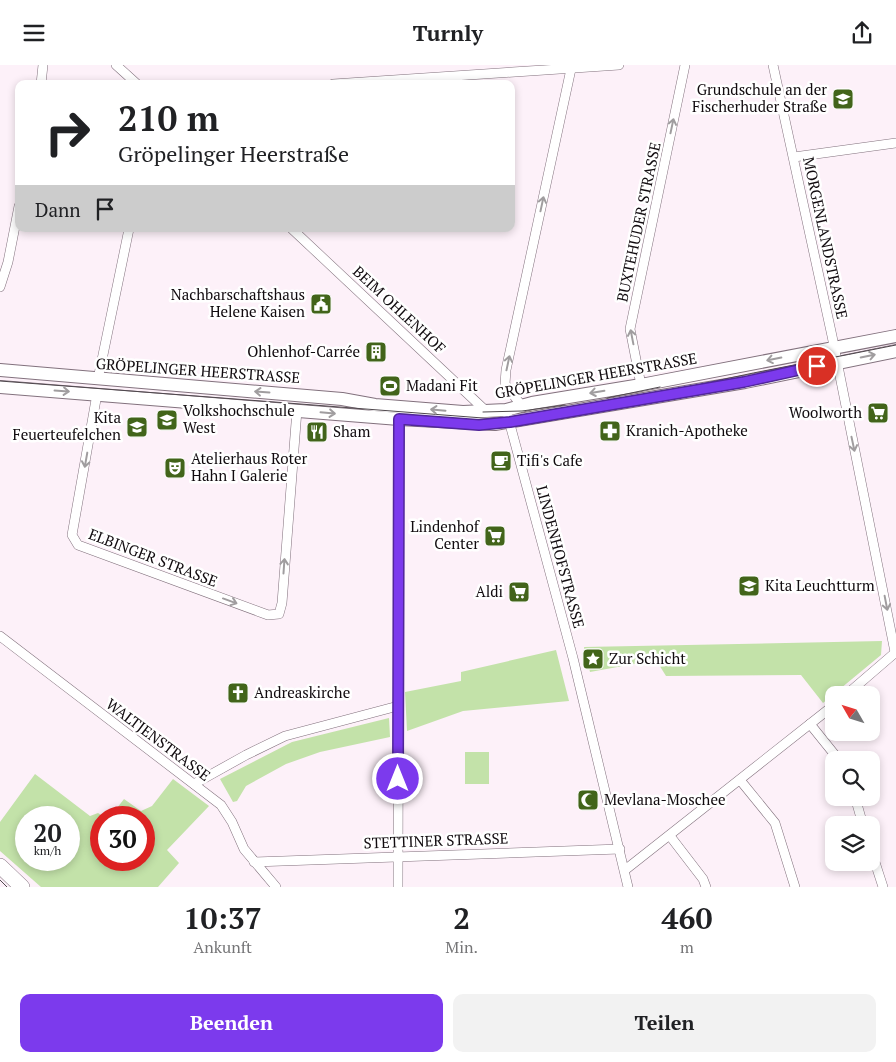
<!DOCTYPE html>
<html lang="de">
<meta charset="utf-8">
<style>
:root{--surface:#fff;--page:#f2f2f2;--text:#202124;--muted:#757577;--accent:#7c3aed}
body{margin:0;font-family:"PT Serif",serif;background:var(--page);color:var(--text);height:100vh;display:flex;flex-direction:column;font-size:19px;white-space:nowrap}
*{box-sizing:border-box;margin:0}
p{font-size:16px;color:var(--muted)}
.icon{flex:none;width:28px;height:28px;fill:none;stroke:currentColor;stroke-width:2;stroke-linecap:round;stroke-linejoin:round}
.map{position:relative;height:822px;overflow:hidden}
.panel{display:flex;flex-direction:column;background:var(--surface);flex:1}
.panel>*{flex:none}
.banner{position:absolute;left:15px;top:15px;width:500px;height:152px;border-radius:10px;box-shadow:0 2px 8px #0003;background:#fff;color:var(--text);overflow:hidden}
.needle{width:32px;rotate:309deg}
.fabs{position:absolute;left:825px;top:621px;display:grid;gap:10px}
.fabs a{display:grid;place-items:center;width:55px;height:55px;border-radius:10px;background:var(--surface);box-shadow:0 2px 8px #0003;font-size:25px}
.speed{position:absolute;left:15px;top:741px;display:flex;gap:10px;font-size:25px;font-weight:700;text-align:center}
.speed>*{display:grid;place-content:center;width:65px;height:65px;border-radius:50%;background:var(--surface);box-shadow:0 2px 8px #0003;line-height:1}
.speed small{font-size:12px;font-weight:400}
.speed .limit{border:8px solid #d22;background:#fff;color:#111}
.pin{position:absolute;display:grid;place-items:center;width:42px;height:42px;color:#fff;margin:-21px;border:2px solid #fff;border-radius:50%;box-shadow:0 1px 5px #0007}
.me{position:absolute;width:55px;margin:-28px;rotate:0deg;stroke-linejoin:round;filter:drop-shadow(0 0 4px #0008)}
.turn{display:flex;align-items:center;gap:18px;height:105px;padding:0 20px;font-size:22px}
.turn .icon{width:65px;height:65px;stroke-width:2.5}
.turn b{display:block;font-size:35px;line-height:42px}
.then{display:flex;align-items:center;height:48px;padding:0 20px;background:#0003;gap:10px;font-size:19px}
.eta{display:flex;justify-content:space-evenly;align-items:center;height:85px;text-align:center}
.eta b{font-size:30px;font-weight:600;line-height:35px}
.cta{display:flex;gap:10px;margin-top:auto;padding:10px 20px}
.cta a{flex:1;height:58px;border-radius:10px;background:var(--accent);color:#fff;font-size:20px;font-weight:600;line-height:58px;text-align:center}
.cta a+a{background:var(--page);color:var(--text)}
header{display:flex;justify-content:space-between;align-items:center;height:65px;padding:0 20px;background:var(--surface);font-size:22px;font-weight:600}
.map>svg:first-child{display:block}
.green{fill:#c3e2a9;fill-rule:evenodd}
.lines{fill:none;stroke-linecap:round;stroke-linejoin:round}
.street-casing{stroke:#82717d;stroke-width:10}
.secondary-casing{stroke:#82717d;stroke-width:14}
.primary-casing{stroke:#82717d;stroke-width:16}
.street{stroke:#fff;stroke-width:9}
.secondary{stroke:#fff;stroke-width:12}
.primary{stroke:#fff;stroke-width:15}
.tram{stroke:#4f484d;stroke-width:1}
.oneway{stroke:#a09d9f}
.route-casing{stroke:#51269a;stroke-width:12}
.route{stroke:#7c3aed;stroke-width:9}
.labels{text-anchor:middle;stroke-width:5;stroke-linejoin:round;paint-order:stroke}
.poi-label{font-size:15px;fill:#110b0f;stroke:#fff;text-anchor:start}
.street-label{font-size:15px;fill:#110b0f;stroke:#fff}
</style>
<header><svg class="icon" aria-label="menu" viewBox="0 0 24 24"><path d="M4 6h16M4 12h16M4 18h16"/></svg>Turnly<svg class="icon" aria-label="share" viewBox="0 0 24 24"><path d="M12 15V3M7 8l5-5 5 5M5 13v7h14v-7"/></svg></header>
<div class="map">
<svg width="896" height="822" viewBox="0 0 896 822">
<rect width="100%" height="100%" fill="#fdf1f9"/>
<!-- green -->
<g class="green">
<path d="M882,576L881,590L823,638L801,610L666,611L656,595L590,607L584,582Z"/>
<path d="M556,585L569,636L463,646L407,666L405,627L461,616V607Z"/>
<path d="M389,653L390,672L320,687L286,699L246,721L237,736L233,737L220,714L292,677Z"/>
<rect x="465" y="687" width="24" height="32"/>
<path d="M35,709L90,751L98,748L104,752H110L124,734L141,746L152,741L173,714L209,741L167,785L179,798L158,822H41L0,786V757ZM69,752V795H26V752ZM144,752V795H101V752Z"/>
</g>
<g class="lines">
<!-- street casing -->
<g class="street-casing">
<g id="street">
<path d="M116,0L137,19"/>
<path d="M773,0L832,271L895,587"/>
<path d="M41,19L43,0"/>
<path d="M333,19L619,0"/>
<path d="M794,92L896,78"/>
<path d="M292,164L487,347"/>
<path d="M0,222L8,197L19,141"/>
<path d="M98,314L129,164"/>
<path d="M641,320L630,264L685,0"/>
<path d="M97,329L72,470L78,480L268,550L279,549L282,538L297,345"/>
<path d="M521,340L505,319L506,305L571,4"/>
<path d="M508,352L573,593L628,822"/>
<path d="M0,571L221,740L232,757L244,784L276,822"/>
<path d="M846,630L896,587"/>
<path d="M810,659L839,695"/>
<path d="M740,715L775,758L795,822"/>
<path d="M194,719L246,690L285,671L398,641"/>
<path d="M855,732L863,760"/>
<path d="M670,771L703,814L706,822"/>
<path d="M871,785L883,822"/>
<path d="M254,797L620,784"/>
<path d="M625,805L834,640"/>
<path d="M398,822L399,354"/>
</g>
</g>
<!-- secondary casing -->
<g class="secondary-casing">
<g id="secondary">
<path d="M0,305L342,334L375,340L463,347L506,345L532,338L641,320L896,271"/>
<path d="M0,322L399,354L495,359L745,317L896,286"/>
</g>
</g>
<!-- primary casing -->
<g class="primary-casing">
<path id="primary" d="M0,801L22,822"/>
</g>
<!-- street -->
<use href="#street" class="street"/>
<!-- secondary -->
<use href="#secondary" class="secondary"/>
<!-- primary -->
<use href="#primary" class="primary"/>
<!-- tram -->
<g class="tram">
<path d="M0,316L509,355C576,351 642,333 706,318C769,304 833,293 896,280"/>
<path d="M607,333L660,322"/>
<path d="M483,347L522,346L565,340"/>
<path d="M0,815L7,822"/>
</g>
</g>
<!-- one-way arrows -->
<defs><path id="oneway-shaft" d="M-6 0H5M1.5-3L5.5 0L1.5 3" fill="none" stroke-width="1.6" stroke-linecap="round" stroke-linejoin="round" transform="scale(1.25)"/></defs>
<g class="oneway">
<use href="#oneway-shaft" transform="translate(672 61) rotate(-78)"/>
<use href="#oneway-shaft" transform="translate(542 139) rotate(-78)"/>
<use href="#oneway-shaft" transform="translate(632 272) rotate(-101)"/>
<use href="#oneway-shaft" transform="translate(868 291) rotate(-11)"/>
<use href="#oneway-shaft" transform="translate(774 294) rotate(169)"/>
<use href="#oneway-shaft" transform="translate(508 298) rotate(-78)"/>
<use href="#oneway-shaft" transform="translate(62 326) rotate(4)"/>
<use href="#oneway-shaft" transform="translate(262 327) rotate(-176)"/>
<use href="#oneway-shaft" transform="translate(597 327) rotate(171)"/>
<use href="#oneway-shaft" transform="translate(438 345) rotate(-175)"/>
<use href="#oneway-shaft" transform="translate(328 348) rotate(5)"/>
<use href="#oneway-shaft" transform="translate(853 379) rotate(78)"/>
<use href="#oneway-shaft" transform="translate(86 395) rotate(100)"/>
<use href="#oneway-shaft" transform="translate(284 501) rotate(-86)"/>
<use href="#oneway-shaft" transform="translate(230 536) rotate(20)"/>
<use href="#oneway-shaft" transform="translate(886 538) rotate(79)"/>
</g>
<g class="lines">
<!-- route casing -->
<g class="route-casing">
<path id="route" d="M398,714L399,354L479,360L510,357L744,317L817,301"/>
</g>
<!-- route -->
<use href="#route" class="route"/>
</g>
<!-- icons -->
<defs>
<g id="school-square" transform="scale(1.125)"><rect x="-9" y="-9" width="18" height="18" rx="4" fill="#42641a" stroke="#fff"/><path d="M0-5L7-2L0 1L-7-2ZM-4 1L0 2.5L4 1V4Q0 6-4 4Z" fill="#fff"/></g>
<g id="civic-square" transform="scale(1.125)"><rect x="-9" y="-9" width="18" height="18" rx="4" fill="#42641a" stroke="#fff"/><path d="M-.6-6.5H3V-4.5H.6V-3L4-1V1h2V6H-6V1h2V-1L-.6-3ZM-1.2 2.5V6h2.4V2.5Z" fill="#fff"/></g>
<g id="building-square" transform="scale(1.125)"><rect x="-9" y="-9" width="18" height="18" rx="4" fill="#42641a" stroke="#fff"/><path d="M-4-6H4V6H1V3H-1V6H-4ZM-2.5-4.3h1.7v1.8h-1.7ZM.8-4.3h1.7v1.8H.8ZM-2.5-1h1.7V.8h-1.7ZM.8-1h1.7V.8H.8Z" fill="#fff"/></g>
<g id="stadium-square" transform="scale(1.125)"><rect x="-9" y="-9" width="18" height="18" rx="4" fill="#42641a" stroke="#fff"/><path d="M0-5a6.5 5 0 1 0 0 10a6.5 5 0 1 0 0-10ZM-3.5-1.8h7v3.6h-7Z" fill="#fff"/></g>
<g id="supermarket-square" transform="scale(1.125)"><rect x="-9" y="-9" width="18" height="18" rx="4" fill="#42641a" stroke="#fff"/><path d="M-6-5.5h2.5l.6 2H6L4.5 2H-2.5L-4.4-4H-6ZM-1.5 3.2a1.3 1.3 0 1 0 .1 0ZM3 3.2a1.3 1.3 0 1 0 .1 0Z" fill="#fff"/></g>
<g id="university-square" transform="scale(1.125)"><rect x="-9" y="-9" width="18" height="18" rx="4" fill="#42641a" stroke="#fff"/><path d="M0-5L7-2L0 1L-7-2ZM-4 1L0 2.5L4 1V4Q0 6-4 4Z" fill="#fff"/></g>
<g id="pharmacy-square" transform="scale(1.125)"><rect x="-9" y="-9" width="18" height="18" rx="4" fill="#42641a" stroke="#fff"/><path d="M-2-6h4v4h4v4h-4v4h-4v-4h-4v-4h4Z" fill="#fff"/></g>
<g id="restaurant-square" transform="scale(1.125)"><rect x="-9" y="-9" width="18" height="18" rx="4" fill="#42641a" stroke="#fff"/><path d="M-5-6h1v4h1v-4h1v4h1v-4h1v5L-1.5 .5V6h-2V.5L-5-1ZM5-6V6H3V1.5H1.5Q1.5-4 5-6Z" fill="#fff"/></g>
<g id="cafe-square" transform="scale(1.125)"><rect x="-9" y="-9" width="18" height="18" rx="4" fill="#42641a" stroke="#fff"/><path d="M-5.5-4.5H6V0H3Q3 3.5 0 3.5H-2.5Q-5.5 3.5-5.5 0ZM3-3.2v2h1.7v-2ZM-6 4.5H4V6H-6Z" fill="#fff"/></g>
<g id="theatre-square" transform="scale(1.125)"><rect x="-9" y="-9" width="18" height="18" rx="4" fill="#42641a" stroke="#fff"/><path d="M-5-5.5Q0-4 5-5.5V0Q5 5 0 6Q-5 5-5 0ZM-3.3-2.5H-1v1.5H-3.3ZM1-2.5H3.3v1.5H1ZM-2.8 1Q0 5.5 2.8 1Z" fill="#fff"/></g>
<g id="sight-square" transform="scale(1.125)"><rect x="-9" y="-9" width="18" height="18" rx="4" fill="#42641a" stroke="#fff"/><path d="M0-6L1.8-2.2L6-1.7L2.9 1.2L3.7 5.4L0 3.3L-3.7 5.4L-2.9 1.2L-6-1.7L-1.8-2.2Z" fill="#fff"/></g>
<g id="church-square" transform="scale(1.125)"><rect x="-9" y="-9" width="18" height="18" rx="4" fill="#42641a" stroke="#fff"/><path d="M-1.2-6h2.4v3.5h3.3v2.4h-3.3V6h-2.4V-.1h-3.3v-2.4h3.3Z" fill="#fff"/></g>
<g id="mosque-square" transform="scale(1.125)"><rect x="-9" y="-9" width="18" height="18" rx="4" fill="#42641a" stroke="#fff"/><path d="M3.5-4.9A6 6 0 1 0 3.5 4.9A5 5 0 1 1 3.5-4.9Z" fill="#fff"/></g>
</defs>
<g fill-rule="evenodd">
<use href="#school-square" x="843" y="34"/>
<use href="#civic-square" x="321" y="239"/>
<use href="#building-square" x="376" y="287"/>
<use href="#stadium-square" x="390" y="321"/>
<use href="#supermarket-square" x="878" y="348"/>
<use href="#university-square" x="167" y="355"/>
<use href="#school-square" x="137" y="362"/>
<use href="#pharmacy-square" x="610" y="366"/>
<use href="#restaurant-square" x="317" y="367"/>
<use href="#cafe-square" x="501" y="396"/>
<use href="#theatre-square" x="175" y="403"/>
<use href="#supermarket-square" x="495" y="471"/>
<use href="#school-square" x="749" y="521"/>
<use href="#supermarket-square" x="519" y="527"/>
<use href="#sight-square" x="593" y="594"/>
<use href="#church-square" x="238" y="628"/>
<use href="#mosque-square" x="588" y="735"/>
</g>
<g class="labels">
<!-- poi labels -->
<g class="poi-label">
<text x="827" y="30" text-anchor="end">Grundschule an der<tspan x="827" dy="17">Fischerhuder Straße</tspan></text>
<text x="305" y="235" text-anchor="end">Nachbarschaftshaus<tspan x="305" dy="17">Helene Kaisen</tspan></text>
<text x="360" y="292" text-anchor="end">Ohlenhof-Carrée</text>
<text x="406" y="326">Madani Fit</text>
<text x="183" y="351">Volkshochschule<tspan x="183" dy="17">West</tspan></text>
<text x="862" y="353" text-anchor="end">Woolworth</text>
<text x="121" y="358" text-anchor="end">Kita<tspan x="121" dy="17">Feuerteufelchen</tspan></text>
<text x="626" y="371">Kranich-Apotheke</text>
<text x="333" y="372">Sham</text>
<text x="191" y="399">Atelierhaus Roter<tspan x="191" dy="17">Hahn I Galerie</tspan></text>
<text x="517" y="401">Tifi's Cafe</text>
<text x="479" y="467" text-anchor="end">Lindenhof<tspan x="479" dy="17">Center</tspan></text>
<text x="765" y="526">Kita Leuchtturm</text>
<text x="503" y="532" text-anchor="end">Aldi</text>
<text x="609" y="599">Zur Schicht</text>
<text x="254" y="633">Andreaskirche</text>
<text x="604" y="740">Mevlana-Moschee</text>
</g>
<!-- street labels -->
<g class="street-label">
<text transform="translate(639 157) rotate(-78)" y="5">BUXTEHUDER STRASSE</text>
<text transform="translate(825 173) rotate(78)" y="5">MORGENLANDSTRASSE</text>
<text transform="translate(399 245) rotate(43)" y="5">BEIM OHLENHOF</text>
<text transform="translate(198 306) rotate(4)" y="5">GRÖPELINGER HEERSTRASSE</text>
<text transform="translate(596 311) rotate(-10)" y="5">GRÖPELINGER HEERSTRASSE</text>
<text transform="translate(560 492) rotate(75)" y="5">LINDENHOFSTRASSE</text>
<text transform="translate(153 493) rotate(21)" y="5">ELBINGER STRASSE</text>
<text transform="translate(158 675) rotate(37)" y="5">WALTJENSTRASSE</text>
<text transform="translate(436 776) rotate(-2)" y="5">STETTINER STRASSE</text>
</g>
</g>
</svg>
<div class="fabs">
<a><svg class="needle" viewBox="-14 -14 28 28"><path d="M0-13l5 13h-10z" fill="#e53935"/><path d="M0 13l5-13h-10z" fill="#757577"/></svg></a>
<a><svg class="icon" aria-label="search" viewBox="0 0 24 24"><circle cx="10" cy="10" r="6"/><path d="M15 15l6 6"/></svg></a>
<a><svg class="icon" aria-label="layers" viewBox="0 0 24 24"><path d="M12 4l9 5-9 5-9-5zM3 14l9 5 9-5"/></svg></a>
</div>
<div class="speed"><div>20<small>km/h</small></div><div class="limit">30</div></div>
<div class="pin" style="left:817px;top:301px;background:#d93025"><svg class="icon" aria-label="arrive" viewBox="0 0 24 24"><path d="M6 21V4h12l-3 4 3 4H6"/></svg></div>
<svg class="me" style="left:398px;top:714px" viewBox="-20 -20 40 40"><circle r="17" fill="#7c3aed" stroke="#fff" stroke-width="3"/><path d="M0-11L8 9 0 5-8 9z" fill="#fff"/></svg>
<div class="banner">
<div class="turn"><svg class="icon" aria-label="right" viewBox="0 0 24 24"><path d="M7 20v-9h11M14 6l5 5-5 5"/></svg><div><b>210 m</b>Gröpelinger Heerstraße</div></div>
<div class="then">Dann<svg class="icon" aria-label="arrive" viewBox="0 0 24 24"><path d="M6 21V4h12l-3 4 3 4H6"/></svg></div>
</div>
</div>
<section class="panel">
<div class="eta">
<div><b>10:37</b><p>Ankunft</p></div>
<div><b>2</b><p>Min.</p></div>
<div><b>460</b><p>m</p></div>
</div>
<div class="cta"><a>Beenden</a><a>Teilen</a></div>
</section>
